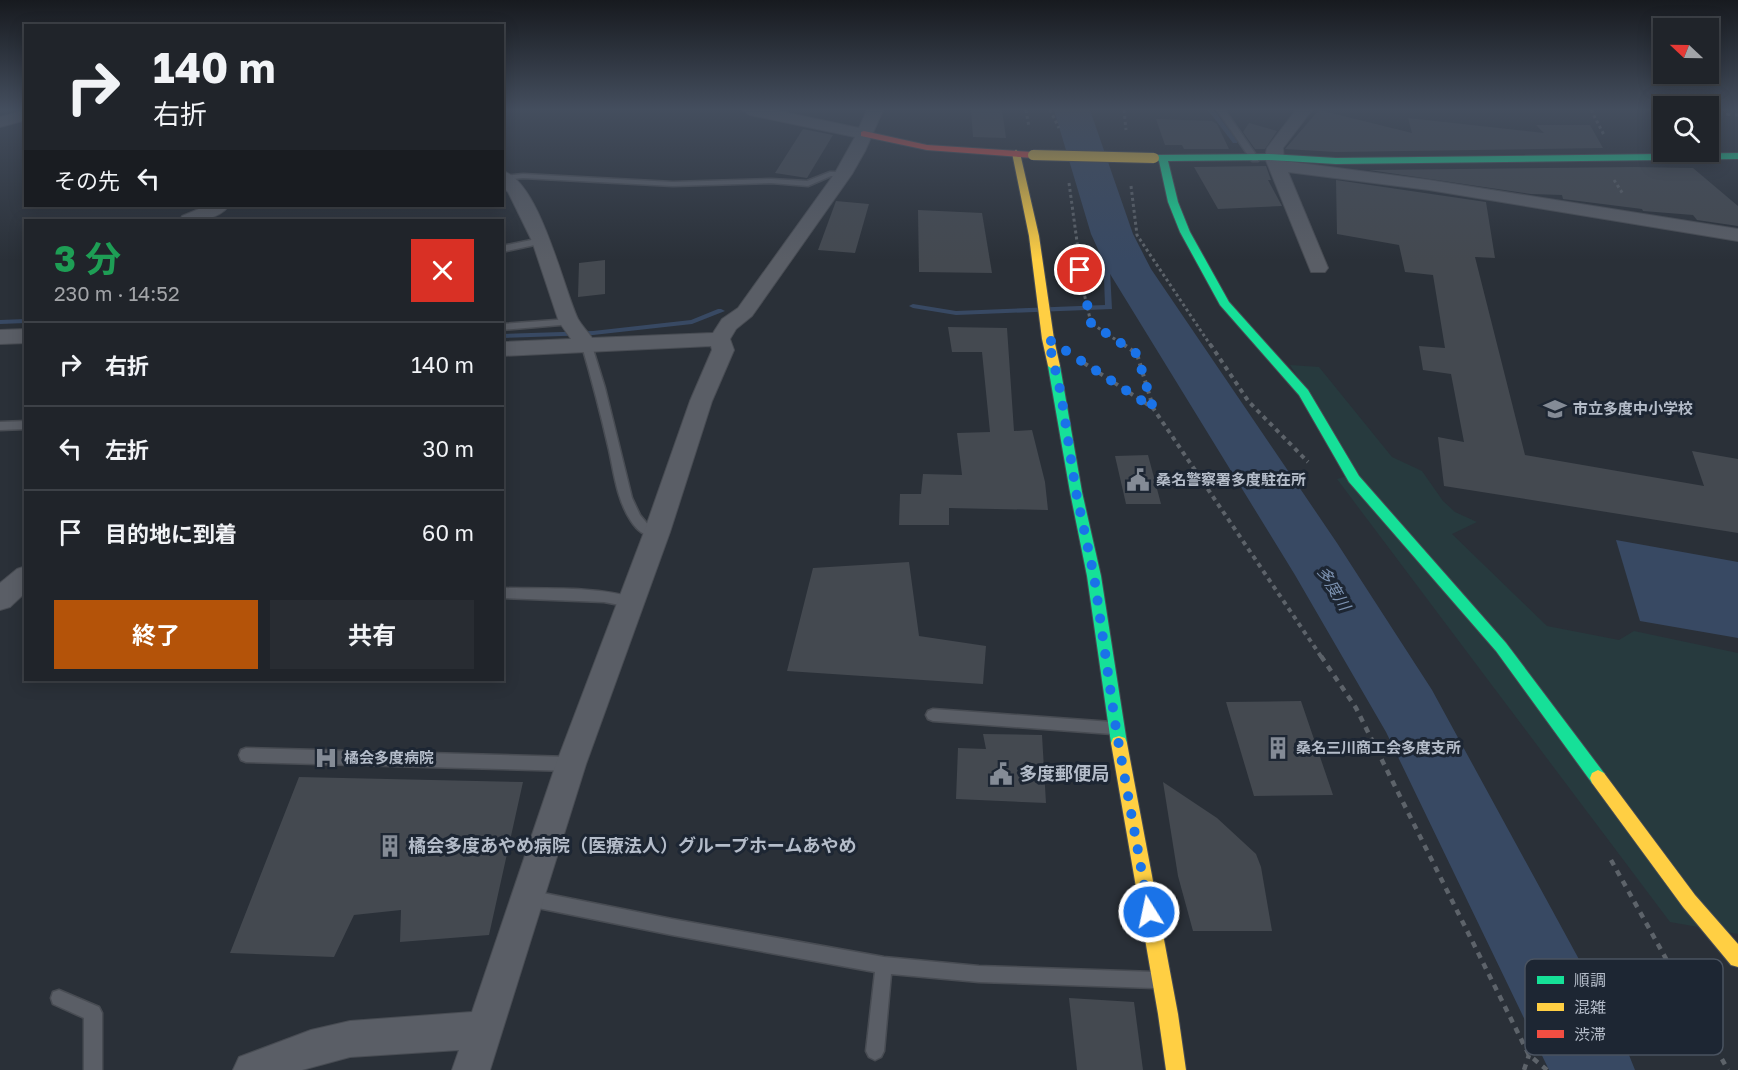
<!DOCTYPE html>
<html lang="ja">
<meta charset="utf-8">
<style>
:root{--surface:#20242a;--page:#282c32;--text:#f1f3f6;--muted:#a2a4a8;--line:#3d4147;--accent:#b45309}
body{margin:0;font-family:"Golos Text","Noto Sans JP",sans-serif;background:var(--page);color:var(--text);height:100vh;display:flex;flex-direction:column;font-size:22px;white-space:nowrap}
*{box-sizing:border-box;margin:0}
p{font-size:20px;color:var(--muted)}
.icon{flex:none;width:33px;height:33px;fill:none;stroke:currentColor;stroke-width:2;stroke-linecap:round;stroke-linejoin:round}
.map{position:relative;flex:1;overflow:hidden}
.details{position:absolute;left:24px;top:219px;width:480px;height:462px;display:flex;flex-direction:column;background:var(--surface);border-radius:0px;box-shadow:0 3px 15px #0003,0 0 0 2px var(--line)}
.details>*{flex:none}
.top-card{position:absolute;left:24px;top:24px;width:480px;height:183px;border-radius:0px;box-shadow:0 3px 15px #0003,0 0 0 2px var(--line);background:#20242a;color:var(--text);overflow:hidden}
.needle{width:39px;rotate:292deg}
.buttons{position:absolute;left:1653px;top:18px;display:grid;gap:12px}
.buttons a{display:grid;place-items:center;width:66px;height:66px;border-radius:0px;background:var(--surface);box-shadow:0 3px 15px #0003,0 0 0 2px var(--line);font-size:30px}
.pin{position:absolute;display:grid;place-items:center;width:51px;height:51px;color:#fff;margin:-26px;border:3px solid #fff;border-radius:50%;box-shadow:0 2px 6px #0007}
.me{position:absolute;width:66px;margin:-33px;rotate:350deg;stroke-linejoin:round;filter:drop-shadow(0 0 4px #0008)}
.turn{display:flex;align-items:center;gap:21px;height:126px;padding:0 30px;font-size:27px}
.turn .icon{width:78px;height:78px;stroke-width:2.5}
.turn b{display:block;font-size:42px;line-height:51px}
.then{display:flex;align-items:center;height:57px;padding:0 30px;background:#0003;gap:12px;font-size:22px}
.round{display:grid;place-items:center;flex:none;width:63px;height:63px;border-radius:0px;background:var(--page)}
.summary{display:flex;align-items:center;justify-content:space-between;height:102px;padding:0 30px}
h1{font-size:36px;font-weight:700;line-height:45px;color:#1e9e55}
.cta{display:flex;gap:12px;margin-top:auto;padding:12px 30px}
.cta a{flex:1;height:69px;border-radius:0px;background:var(--accent);color:#fff;font-size:24px;font-weight:700;line-height:69px;text-align:center}
.cta a+a{background:var(--page);color:var(--text)}
ul{padding:0;list-style:none}
li{display:flex;align-items:center;gap:18px;height:84px;padding:0 30px;border-top:2px solid var(--line)}
li div{flex:1}
li b{display:block;font-size:22px}
li em{font-style:normal}
.map>svg:first-child{display:block}
.green{fill:#273a3e}
.water{fill:#384963}
.lines{fill:none;stroke-linecap:round;stroke-linejoin:round}
.stream{fill:#384963;fill-rule:evenodd}
.river{fill:#384963;fill-rule:evenodd}
.building{fill:#444950}
.lane-casing{stroke:#484c53;stroke-width:3}
.street-casing{stroke:#484c53;stroke-width:2}
.fast-casing{stroke:#484c53;stroke-width:2}
.slow-casing{stroke:#484c53;stroke-width:2}
.jam-casing{stroke:#484c53;stroke-width:2}
.path-far2{stroke:#5d636a;stroke-width:3;stroke-dasharray:3 3;stroke-linecap:butt}
.path-far1{stroke:#5d636a;stroke-width:4;stroke-dasharray:4.5 4.5;stroke-linecap:butt}
.path{stroke:#5d636a;stroke-width:4.5;stroke-dasharray:6 6;stroke-linecap:butt}
.lane{fill:#5a5e66;fill-rule:evenodd}
.street{fill:#5a5e66;fill-rule:evenodd}
.fast{fill:#16e098;fill-rule:evenodd}
.slow{fill:#ffcf43;fill-rule:evenodd}
.jam{fill:#f24e42;fill-rule:evenodd}
.rail{stroke:#595d64;stroke-width:3;stroke-dasharray:4.5 4.5;stroke-linecap:butt}
.slow-bridge-casing{stroke:#484c53;stroke-width:12;stroke-linecap:butt}
.slow-bridge{stroke:#ffcf43;stroke-width:10}
.route{stroke:#1a73e8;stroke-width:10;stroke-dasharray:0 18}
.labels{text-anchor:middle;stroke-width:6;stroke-linejoin:round;paint-order:stroke}
.poi-label{font-size:15px;font-weight:bold;fill:#b4bcc9;stroke:#1d2633;text-anchor:start}
.water-label{font-size:16px;font-style:italic;fill:#7c92b1;stroke:#1d2633}
.near-poi-label{font-size:18px;font-weight:bold;fill:#b4bcc9;stroke:#1d2633;text-anchor:start}
.key{fill:#1d2633;stroke:#4a5360;stroke-width:1.5}
.key-label{font-size:16px;fill:#b4bcc9}
</style>
<div class="map">
<svg width="1738" height="1070" viewBox="0 0 1738 1070">
<rect width="100%" height="100%" fill="#2a3038"/>
<!-- green -->
<path class="green" d="M1290,365L1319,367L1392,457L1422,471L1443,501L1455,512L1477,522L1452,534L1547,626L1619,640L1634,631L1738,653V934L1670,922L1337,479L1358,473Z"/>
<!-- water -->
<path class="water" d="M1616,540L1738,562V638L1640,621Z"/>
<g class="lines">
<!-- stream -->
<g class="stream">
<path d="M1208,110H1214L1237,141V143H1233Z"/>
<path d="M1115,238L1118,240L1109,251L1112,309L956,315L913,308L909,306L913,304L956,311L1105,305L1103,251L1113,239Z"/>
<path d="M718,309H721L725,311L692,324L593,335L502,338V334L593,331L691,320Z"/>
<path d="M26,319V323L0,324V320Z"/>
</g>
<!-- river -->
<path class="river" d="M1054,110H1090L1133,234L1151,269L1337,543L1432,690L1623,1040L1635,1070H1549L1386,732L1295,575L1107,269L1091,234Z"/>
</g>
<!-- building -->
<g class="building">
<path d="M971,110H1002L1006,138L973,137Z"/>
<path d="M1319,110L1412,133L1408,118L1544,133L1536,125H1590L1603,148L1336,152L1285,149Z"/>
<path d="M1156,119L1212,121L1217,124L1229,149H1184L1182,145H1165Z"/>
<path d="M1249,123L1277,131L1265,149H1255L1243,132Z"/>
<path d="M803,129L833,135L807,178L775,173Z"/>
<path d="M1266,166L1271,180H1268L1282,206L1218,209L1194,167Z"/>
<path d="M1634,167L1693,168L1738,206V226L1697,220L1693,215L1643,211L1642,209L1563,199L1562,195L1531,194L1369,170Z"/>
<path d="M1336,180L1486,202L1495,258L1475,257L1525,455L1704,486L1692,451L1738,459V533L1444,486L1438,437L1464,442L1451,374L1423,370L1419,346L1445,348L1433,275L1405,272L1399,245L1337,234Z"/>
<path d="M836,201L869,204L855,253L818,250Z"/>
<path d="M918,210L982,213L992,273L919,272Z"/>
<path d="M605,260V294L578,297L579,263Z"/>
<path d="M948,327L1007,328L1014,431L1032,430L1045,482L1048,510L949,508V525H899L900,494H921L923,474L962,475L957,433L990,432L982,352H952Z"/>
<path d="M1148,455L1161,504H1126L1115,456Z"/>
<path d="M909,562L919,636L986,646L983,684L787,671L813,568Z"/>
<path d="M1301,701L1333,795L1254,796L1226,702Z"/>
<path d="M983,734L1042,735L1046,803L956,799L958,748L986,749Z"/>
<path d="M299,777L523,782L489,935L400,942L401,910L354,915L334,957L230,953Z"/>
<path d="M1163,782L1217,818L1256,854L1261,867L1272,931H1193L1178,876Z"/>
<path d="M1069,998L1134,1002L1143,1070H1077Z"/>
</g>
<g class="lines">
<!-- lane casing -->
<g class="lane-casing">
<g id="lane">
<path d="M1217,110H1225L1259,159L1258,161H1252Z"/>
<path d="M830,172H843L847,174L843,176H831L808,186L771,183L673,186L523,178L502,180V176L523,174L673,182L771,179L807,181Z"/>
<path d="M541,238L545,241L544,243L502,252V246Z"/>
<path d="M569,319L572,320V324L502,330V324Z"/>
<path d="M587,343L592,346L605,388L632,498L640,515L650,527L661,529L663,532L661,535C648,539 638,532 631,521C617,500 614,473 609,450C601,415 592,380 582,346Z"/>
<path d="M26,421V429L0,430V422Z"/>
<path d="M502,588C542,589 597,586 634,598L636,602L634,606L630,607L604,602L502,598Z"/>
<path d="M933,709L1112,722L1117,724L1119,728L1117,732L1112,734L933,721L928,719L926,715L928,711Z"/>
<path d="M246,748L571,757L576,759L578,764L576,769L571,771L246,762L241,760L239,755L241,750Z"/>
<path d="M528,890L672,919L884,957L979,966L1154,972L1160,974L1162,980L1160,986L1154,988L979,982L891,974L884,1051L881,1057L875,1060L869,1057L866,1051L875,972L672,935L528,906L522,904L520,898L522,892Z"/>
<path d="M59,990L99,1007L102,1013V1070H84V1018L53,1004L51,998L53,992Z"/>
</g>
</g>
<!-- street casing -->
<g class="street-casing">
<g id="street">
<path d="M26,110V120L0,127V117Z"/>
<path d="M742,110H774L859,128L867,110H883L865,151L852,174L752,316L736,329L730,339L734,350L712,401L670,532L586,764L490,1070H452L459,1050L350,1057L302,1070H233L239,1057L311,1030L350,1021L472,1012L556,764L644,532L690,401L712,350L711,346L502,356V342L571,339L559,322L532,241L508,192L502,186V171C539,180 563,287 578,319C582,326 588,332 592,338L713,333L722,319L738,308L835,173L855,137L750,115Z"/>
<path d="M1296,110H1312L1283,148L1284,161L1429,180L1738,229V241L1429,190L1288,172L1328,268L1325,272H1311L1265,158L1267,148Z"/>
<path d="M206,206H229C218,220 196,222 180,220L182,216Z"/>
<path d="M26,329V343L0,344V330Z"/>
<path d="M26,566V592L10,607L0,610V583L17,569Z"/>
</g>
</g>
<!-- fast casing -->
<g class="fast-casing">
<g id="fast">
<path d="M1738,153V159L1336,164L1269,160L1168,161L1178,202L1190,232L1229,302L1308,390L1359,476L1506,643L1604,773L1606,778L1604,783L1598,786L1592,783L1496,651L1349,482L1299,395L1220,305L1180,232L1168,202L1159,161L1149,158L1154,155L1269,154L1336,158Z"/>
<path d="M1054,362L1060,366L1082,492L1101,576L1127,743L1125,748L1119,750L1113,748L1111,743L1087,576L1070,492L1048,366Z"/>
</g>
</g>
<!-- slow casing -->
<g class="slow-casing">
<g id="slow">
<path d="M1016,150L1020,153L1039,236L1054,339L1060,366L1054,370L1048,366L1042,339L1029,236L1012,153Z"/>
<path d="M1119,736L1125,738L1127,743L1178,1014L1186,1070H1166L1158,1014L1111,743L1113,738Z"/>
<path d="M1598,770L1604,773L1695,895L1738,944V967L1731,965L1683,907L1592,783L1590,778L1592,773Z"/>
</g>
</g>
<!-- jam casing -->
<g class="jam-casing">
<path id="jam" d="M864,131L927,145L1033,152L1038,155L1033,158L927,150L861,136V132Z"/>
</g>
<!-- path-far2 -->
<g class="path-far2">
<path d="M1026,110L1029,127"/>
<path d="M1050,110L1059,128"/>
<path d="M1124,110L1126,130"/>
<path d="M1591,110L1604,135"/>
<path d="M1614,180L1623,194"/>
<path d="M1069,183L1084,293L1091,323L1125,346"/>
<path d="M1131,186L1137,235L1211,346"/>
</g>
<!-- path-far1 -->
<g class="path-far1">
<path d="M1123,344L1137,354L1153,407"/>
<path d="M1210,344L1249,402L1308,462"/>
<path d="M1084,363L1153,408L1322,658"/>
</g>
<!-- path -->
<g class="path">
<path d="M1321,656L1356,708L1529,1055L1547,1070"/>
<path d="M1611,860L1728,1070"/>
<path d="M1524,1070L1529,1055"/>
</g>
<!-- lane -->
<use href="#lane" class="lane"/>
<!-- street -->
<use href="#street" class="street"/>
<!-- fast -->
<use href="#fast" class="fast"/>
<!-- slow -->
<use href="#slow" class="slow"/>
<!-- jam -->
<use href="#jam" class="jam"/>
<!-- rail -->
<path class="rail" d="M1708,113L1738,115"/>
<!-- slow-bridge casing -->
<g class="slow-bridge-casing">
<path id="slow-bridge" d="M1033,155L1154,158"/>
</g>
<!-- slow-bridge -->
<use href="#slow-bridge" class="slow-bridge"/>
</g>
<!-- sky -->
<linearGradient id="sky" x2="0" y2="1"><stop stop-color="#171a1f"/><stop offset="0.42" stop-color="#444e5e"/><stop offset="1" stop-color="#444e5e" stop-opacity="0"/></linearGradient>
<rect width="1738" height="260" fill="url(#sky)"/>
<g class="lines">
<!-- route -->
<path class="route" d="M1080,270L1091,323L1137,354L1153,408L1048,339L1061,394L1076,492L1094,576L1116,729L1149,912"/>
</g>
<!-- icons -->
<defs>
<g id="school-bare" transform="scale(1.8)"><path d="M0-5L7-2L0 1L-7-2ZM-4 1L0 2.5L4 1V4Q0 6-4 4Z" fill="#848b96" stroke="#1d2633" stroke-width="2.5" paint-order="stroke"/></g>
<g id="civic-bare" transform="scale(1.8)"><path d="M-.6-6.5H3V-4.5H.6V-3L4-1V1h2V6H-6V1h2V-1L-.6-3ZM-1.2 2.5V6h2.4V2.5Z" fill="#848b96" stroke="#1d2633" stroke-width="2.5" paint-order="stroke"/></g>
<g id="building-bare" transform="scale(1.8)"><path d="M-4-6H4V6H1V3H-1V6H-4ZM-2.5-4.3h1.7v1.8h-1.7ZM.8-4.3h1.7v1.8H.8ZM-2.5-1h1.7V.8h-1.7ZM.8-1h1.7V.8H.8Z" fill="#848b96" stroke="#1d2633" stroke-width="2.5" paint-order="stroke"/></g>
<g id="hospital-bare" transform="scale(1.8)"><path d="M-5-5h3v3.5h4V-5h3V5h-3V1.5h-4V5h-3Z" fill="#848b96" stroke="#1d2633" stroke-width="2.5" paint-order="stroke"/></g>
</defs>
<g fill-rule="evenodd">
<use href="#school-bare" x="1555" y="409"/>
<use href="#civic-bare" x="1138" y="480"/>
<use href="#building-bare" x="1278" y="748"/>
<use href="#hospital-bare" x="326" y="758"/>
<use href="#civic-bare" x="1001" y="774"/>
<use href="#building-bare" x="390" y="846"/>
</g>
<g class="labels">
<!-- poi labels -->
<g class="poi-label">
<text x="1573" y="414">市立多度中小学校</text>
<text x="1156" y="485">桑名警察署多度駐在所</text>
<text x="1296" y="753">桑名三川商工会多度支所</text>
<text x="344" y="763">橘会多度病院</text>
</g>
<!-- water labels -->
<g class="water-label">
<text transform="translate(1334 588) rotate(59)" y="6">多度川</text>
</g>
<!-- near-poi labels -->
<g class="near-poi-label">
<text x="1019" y="780">多度郵便局</text>
<text x="408" y="852">橘会多度あやめ病院（医療法人）グループホームあやめ</text>
</g>
</g>
<!-- legend -->
<rect x="1525" y="959" width="198" height="96" rx="9" class="key"/>
<rect x="1537" y="976" width="27" height="8" fill="#16e098"/>
<rect x="1537" y="1003" width="27" height="8" fill="#ffcf43"/>
<rect x="1537" y="1030" width="27" height="8" fill="#f24e42"/>
<g class="key-label">
<text x="1574" y="986">順調</text>
<text x="1574" y="1013">混雑</text>
<text x="1574" y="1040">渋滞</text>
</g>
</svg>
<div class="buttons">
<a><svg class="needle" viewBox="-14 -14 28 28"><path d="M0-13l5 13h-10z" fill="#e53935"/><path d="M0 13l5-13h-10z" fill="#a2a4a8"/></svg></a>
<a><svg class="icon" aria-label="search" viewBox="0 0 24 24"><circle cx="10" cy="10" r="6"/><path d="M15 15l6 6"/></svg></a>
</div>
<div class="pin" style="left:1080px;top:270px;background:#d93025"><svg class="icon" aria-label="arrive" viewBox="0 0 24 24"><path d="M6 21V4h12l-3 4 3 4H6"/></svg></div>
<svg class="me" style="left:1149px;top:912px" viewBox="-20 -20 40 40"><circle r="17" fill="#1a73e8" stroke="#fff" stroke-width="3"/><path d="M0-11L8 9 0 5-8 9z" fill="#fff"/></svg>
<div class="top-card">
<div class="turn"><svg class="icon" aria-label="right" viewBox="0 0 24 24"><path d="M7 20v-9h11M14 6l5 5-5 5"/></svg><div><b>140 m</b>右折</div></div>
<div class="then">その先<svg class="icon" aria-label="left" viewBox="0 0 24 24"><path d="M17 20v-9H6M10 6l-5 5 5 5"/></svg></div>
</div>
<section class="details">
<div class="summary"><div><h1>3 分</h1><p>230 m · 14:52</p></div><a class="round" style="background:#d93025;color:#fff"><svg class="icon" aria-label="close" viewBox="0 0 24 24"><path d="M6 6l12 12M18 6L6 18"/></svg></a></div>
<ul>
<li><svg class="icon" aria-label="right" viewBox="0 0 24 24"><path d="M7 20v-9h11M14 6l5 5-5 5"/></svg><div><b>右折</b></div><em>140 m</em></li>
<li><svg class="icon" aria-label="left" viewBox="0 0 24 24"><path d="M17 20v-9H6M10 6l-5 5 5 5"/></svg><div><b>左折</b></div><em>30 m</em></li>
<li><svg class="icon" aria-label="arrive" viewBox="0 0 24 24"><path d="M6 21V4h12l-3 4 3 4H6"/></svg><div><b>目的地に到着</b></div><em>60 m</em></li>
</ul>
<div class="cta"><a>終了</a><a>共有</a></div>
</section>
</div>
